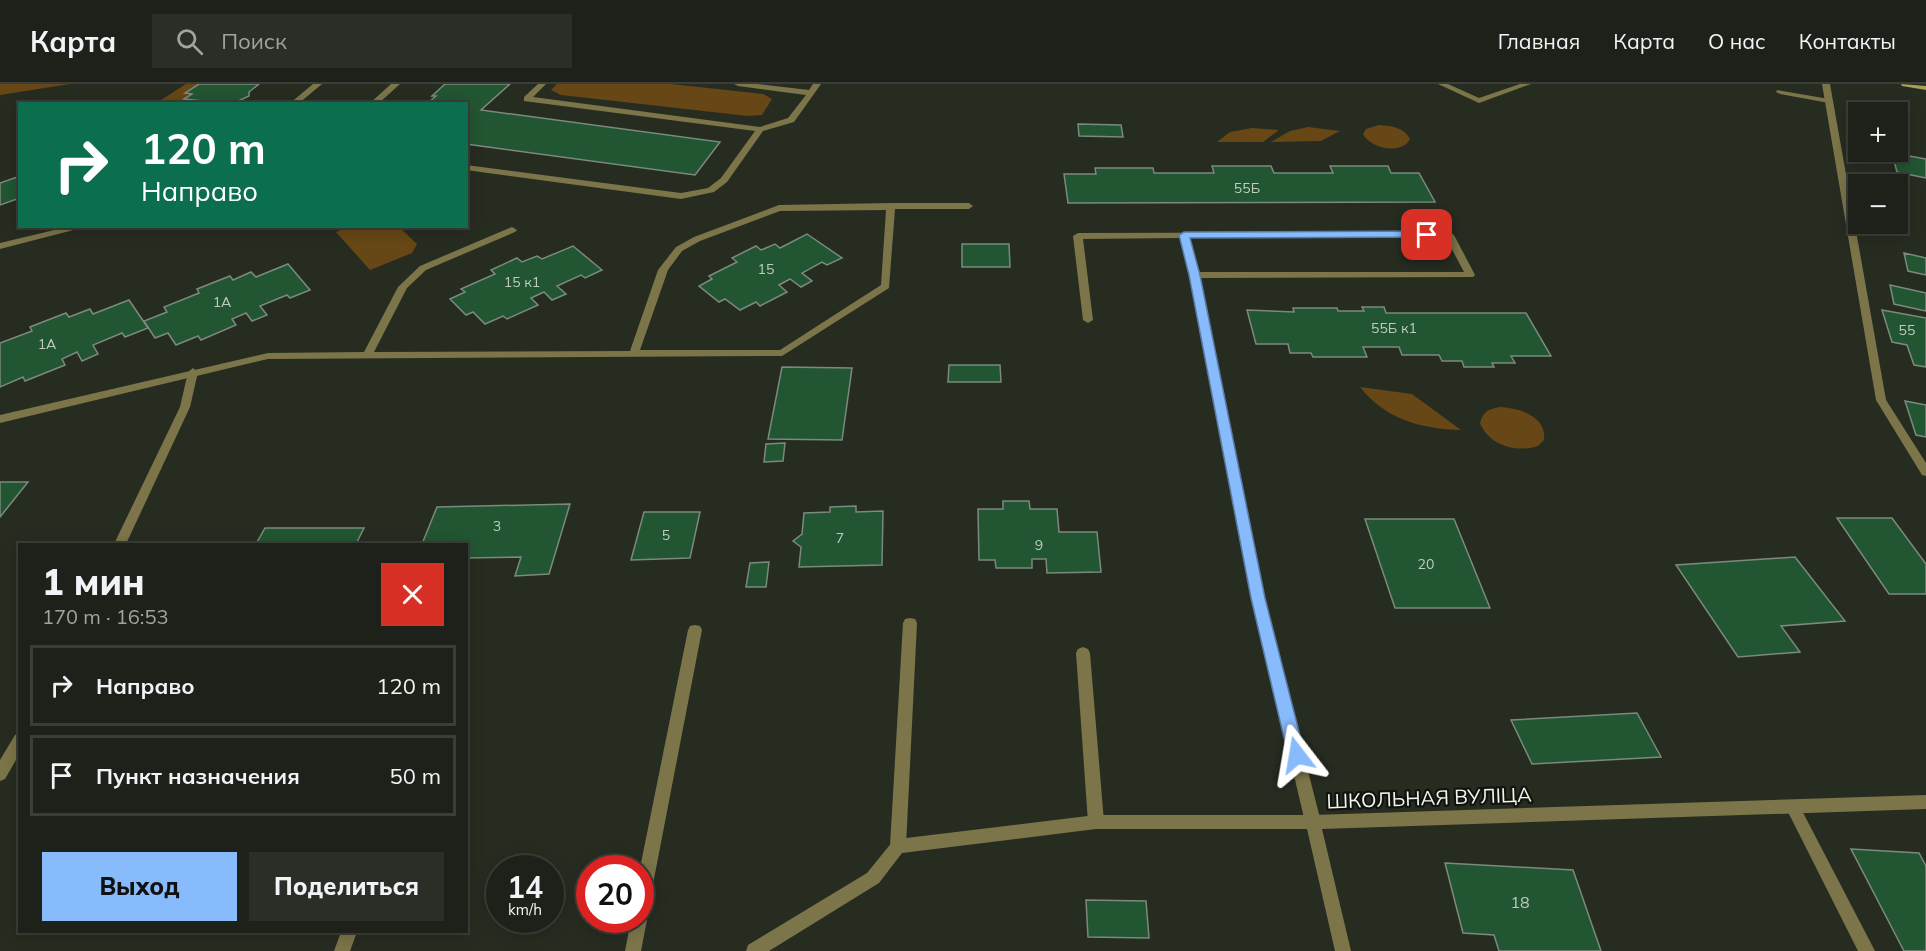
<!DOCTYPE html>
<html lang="ru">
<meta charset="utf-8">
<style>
:root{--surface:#1d2119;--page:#2a2e26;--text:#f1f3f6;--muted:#a0a3a2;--line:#3b3e38;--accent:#87bbfc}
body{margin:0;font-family:Mulish,sans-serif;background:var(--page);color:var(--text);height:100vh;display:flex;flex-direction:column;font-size:22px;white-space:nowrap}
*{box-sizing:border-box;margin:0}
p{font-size:20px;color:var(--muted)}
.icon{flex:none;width:33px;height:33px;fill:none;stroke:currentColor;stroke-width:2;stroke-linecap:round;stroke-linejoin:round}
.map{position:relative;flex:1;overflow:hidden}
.side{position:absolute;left:18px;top:459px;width:450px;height:390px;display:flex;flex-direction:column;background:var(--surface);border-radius:0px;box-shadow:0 3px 15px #0003,0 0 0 2px var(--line)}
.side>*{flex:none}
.top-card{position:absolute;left:18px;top:18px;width:450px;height:126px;border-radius:0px;box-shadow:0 3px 15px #0003,0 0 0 2px var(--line);background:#0b6e4f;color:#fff;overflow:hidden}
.fabs{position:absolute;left:1848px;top:18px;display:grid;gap:12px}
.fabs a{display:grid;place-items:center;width:60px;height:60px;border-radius:0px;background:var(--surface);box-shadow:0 3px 15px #0003,0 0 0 2px var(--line);font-size:30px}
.speed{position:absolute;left:486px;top:771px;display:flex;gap:12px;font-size:30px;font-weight:700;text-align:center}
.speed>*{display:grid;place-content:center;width:78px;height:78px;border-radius:50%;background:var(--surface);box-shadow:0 3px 15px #0003,0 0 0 2px var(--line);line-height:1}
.speed small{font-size:15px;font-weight:400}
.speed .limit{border:9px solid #d22;background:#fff;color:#111}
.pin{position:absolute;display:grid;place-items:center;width:51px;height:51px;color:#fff;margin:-26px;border-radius:12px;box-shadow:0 3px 9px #0006}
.me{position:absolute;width:66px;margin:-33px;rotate:346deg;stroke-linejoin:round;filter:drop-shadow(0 0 4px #0008)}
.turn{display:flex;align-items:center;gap:21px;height:126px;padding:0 24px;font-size:27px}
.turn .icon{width:78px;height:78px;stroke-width:2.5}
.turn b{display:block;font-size:42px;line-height:51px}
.round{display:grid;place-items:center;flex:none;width:63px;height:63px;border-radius:0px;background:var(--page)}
.head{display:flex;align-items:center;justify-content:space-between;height:102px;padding:0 24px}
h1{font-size:36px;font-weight:800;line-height:45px}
.action{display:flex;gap:12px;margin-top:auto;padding:12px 24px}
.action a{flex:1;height:69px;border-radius:0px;background:var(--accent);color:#111;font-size:24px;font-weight:800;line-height:69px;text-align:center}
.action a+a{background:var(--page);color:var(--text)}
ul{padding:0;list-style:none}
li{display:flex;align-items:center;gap:18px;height:81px;margin:0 12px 9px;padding:0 12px;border:3px solid var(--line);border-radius:0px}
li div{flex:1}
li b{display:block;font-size:22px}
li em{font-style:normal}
header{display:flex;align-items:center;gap:36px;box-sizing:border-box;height:84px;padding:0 30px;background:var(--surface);border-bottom:2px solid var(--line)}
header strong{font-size:28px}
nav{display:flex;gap:33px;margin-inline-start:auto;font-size:21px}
.search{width:420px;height:54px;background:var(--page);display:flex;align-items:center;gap:15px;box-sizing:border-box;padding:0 21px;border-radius:0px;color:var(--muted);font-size:22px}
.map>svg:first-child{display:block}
.green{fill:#674715}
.building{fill:#225532;stroke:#7c897f;stroke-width:1.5}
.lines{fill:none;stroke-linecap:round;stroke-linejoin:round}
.lane{fill:#7c7549;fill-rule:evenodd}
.street{fill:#7c7549;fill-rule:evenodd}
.secondary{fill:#ab9f56;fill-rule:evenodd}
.route{fill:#87bbfc;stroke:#587aa4;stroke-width:1.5}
.labels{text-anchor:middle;stroke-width:4.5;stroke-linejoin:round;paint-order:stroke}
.number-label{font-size:14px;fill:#becdbf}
.near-number-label{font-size:16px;fill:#becdbf}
.near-street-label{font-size:20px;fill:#f2f5ee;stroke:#11130e}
</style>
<header>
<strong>Карта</strong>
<div class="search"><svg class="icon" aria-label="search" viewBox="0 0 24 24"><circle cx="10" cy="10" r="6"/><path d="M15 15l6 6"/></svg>Поиск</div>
<nav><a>Главная</a><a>Карта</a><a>О нас</a><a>Контакты</a></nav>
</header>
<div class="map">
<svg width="1926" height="867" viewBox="0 0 1926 867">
<rect width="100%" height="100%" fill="#272c21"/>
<!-- green -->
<g class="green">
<path d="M0,0H70L0,11Z"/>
<path d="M186,0H199L185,9L192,10L185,15L213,19L158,18Z"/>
<path d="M557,0H671L763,10L772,15L762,31L748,32L561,11L551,6Z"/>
<path d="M1379,41C1391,42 1404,43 1410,55C1401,72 1370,64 1363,50L1366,45Z"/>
<path d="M1308,43L1340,47L1321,57L1271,58L1290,47Z"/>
<path d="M1252,44L1279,46L1263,58H1217L1230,48Z"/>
<path d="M351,142L399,143L417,160L412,169L370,186L336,148Z"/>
<path d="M1360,303L1412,310L1461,346C1421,345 1385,335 1360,303Z"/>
<path d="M1500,323C1519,324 1547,332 1544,356L1538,362C1517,369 1489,362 1480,339C1483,327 1489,325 1500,323Z"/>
</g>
<!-- building -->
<g class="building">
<path d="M199,0H259L249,8V12L232,20L184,15L192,10L185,9Z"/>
<path d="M445,0H510L481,26L720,58L695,91L466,60V20L429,18L436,12H432Z"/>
<path d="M1078,40L1121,41L1123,53L1079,52Z"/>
<path d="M1892,69L1926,75V94L1897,88Z"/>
<path d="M1212,82H1271L1274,89H1333L1330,82H1388L1391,89H1419L1435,118L1068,119L1064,90H1096L1095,84H1153L1154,89H1214Z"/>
<path d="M20,92V114L0,121V99Z"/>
<path d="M807,150L842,174L827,181L822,178L802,189L812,197L801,203L790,195L779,201L787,208L760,222L756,218L740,226L725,215L719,218L699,202L712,195L709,192L737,178L732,174L756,162L761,166L775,160L780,164Z"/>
<path d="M962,160H1009L1010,183H962Z"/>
<path d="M573,162L602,186L585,194L581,191L557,202L566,210L552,216L544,208L531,214L538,221L507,235L503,232L485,240L473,228L466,231L450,215L465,208L461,205L495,190L491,186L517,174L522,178L537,172L542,175Z"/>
<path d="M1904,169L1926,174V191L1908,187Z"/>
<path d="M288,180L310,206L290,214L287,211L260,222L267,231L252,237L246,229L232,235L236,241L201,256L198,252L176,261L168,249L155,254L144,237L167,228L164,223L199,209L197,205L230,192L233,196L251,188L256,193Z"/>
<path d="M1890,201L1926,209V227L1894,220Z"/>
<path d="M129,216L148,244L125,253L122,249L93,261L98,270L82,277L77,268L62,275L65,281L25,297L23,293L0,303V259L32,247L30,243L66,229L69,233L90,225L93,230Z"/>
<path d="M1362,223H1384L1386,229H1526L1551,272H1511L1515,279H1492L1494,283H1464L1462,277H1442L1439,271H1402L1399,263H1363L1367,273H1313L1311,269H1290L1288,260H1256L1247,226L1294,228L1293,224H1337L1338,227H1364Z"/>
<path d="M1882,226L1926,234V283L1914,281L1907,261L1892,258Z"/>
<path d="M949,281H1000L1001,298H948Z"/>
<path d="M782,283L852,284L842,356L768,355Z"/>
<path d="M1905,317L1926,321V353L1916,351Z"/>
<path d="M785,359L783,377L764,378L766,360Z"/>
<path d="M0,398H28L0,433Z"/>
<path d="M1003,417H1029L1030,425H1057L1059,448H1097L1101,488L1047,489L1046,475H1032V484H996L995,476H979L978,425H1003Z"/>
<path d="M570,420L549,490L515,492L521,473L466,474V460H422L437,423Z"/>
<path d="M856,422V428L883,427L882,481L799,483L801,463L793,457L802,450L804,429L830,428V423Z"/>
<path d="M644,428H700L690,474L631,476Z"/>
<path d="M1837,434H1892L1926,480V510H1889Z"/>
<path d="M1365,435H1454L1490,524H1395Z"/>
<path d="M265,444H364L356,460H256Z"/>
<path d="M1795,473L1845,537L1781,542L1800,568L1738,573L1676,481Z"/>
<path d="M769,478L766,503H746L750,479Z"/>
<path d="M1637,629L1661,673L1532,680L1511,636Z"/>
<path d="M1851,765L1919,769L1926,782V867H1904Z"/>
<path d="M1445,779L1573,786L1601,867H1499L1494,851L1463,849Z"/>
<path d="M1086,816L1146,817L1149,854L1088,853Z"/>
</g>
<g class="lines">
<!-- lane -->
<g class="lane">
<path d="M313,0H322L298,20H289Z"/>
<path d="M391,0H400L378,20H369Z"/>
<path d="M538,0H546L533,13L760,43L788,34L806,11L738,2L734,0H757L809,6L813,0H821L794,38L763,47L727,98L714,108L681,115L466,86V81L681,109L708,104L721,94L755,47L524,17V13Z"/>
<path d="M1438,0H1448L1479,14L1520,0H1531L1479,19Z"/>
<path d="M1777,6L1829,15L1833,17L1829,19L1780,10L1776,8Z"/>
<path d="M891,119H969L973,122L969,125H895L889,204L782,272L268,275L0,339V331L268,269L364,268L398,203L420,182L512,143L517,146L515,148L426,186L407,204L374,268L630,267L658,186L676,163L694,153L779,121ZM886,126L881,201L780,266H640L668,186L682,167L700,157L780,127Z"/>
<path d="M71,142H89L0,165V159Z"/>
<path d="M1449,148L1454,151L1475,191L1473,193L1200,194L1264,514L1321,738L1318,743L1313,745L1308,743L1305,738L1252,514L1190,191L1180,154L1083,155L1093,236L1088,239L1083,236L1073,152L1078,149ZM1190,154H1446L1464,188H1199Z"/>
<path d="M910,534L915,535L917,539L906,762L903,767L898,769L893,767L890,762L903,539L905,535Z"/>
<path d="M695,541L700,542L702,546L648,826L645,832L647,836L641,867H625L631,836H640V784L688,546L690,542Z"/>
<path d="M1083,563L1088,565L1090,569L1104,738L1101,743L1096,745L1091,743L1088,738L1076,569L1078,565Z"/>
<path d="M1793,717L1798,719L1875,867H1858L1786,724L1788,719Z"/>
<path d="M341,848H357L350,867H334Z"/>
</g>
<!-- street -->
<g class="street">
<path d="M1822,0H1830L1886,316L1926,379V392L1922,391L1876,316Z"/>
<path d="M193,284L198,288L190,323L126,460H114L180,323L188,288Z"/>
<path d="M20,649V669L5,695L0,697V676L15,651Z"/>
<path d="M1926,711V725L1322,745L1351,867H1335L1307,745H1096L902,769L879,799L769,867H746L748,861L867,789L893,757L898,755L1096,731H1313Z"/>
</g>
<!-- secondary -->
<path class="secondary" d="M1901,0L1926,2V6L1902,2Z"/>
</g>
<!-- route -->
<path class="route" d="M1427,147L1431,148V153L1190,154L1200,191L1265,514L1305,671L1302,676L1297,678L1291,676L1288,671L1251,514L1189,191L1179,151L1184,148Z"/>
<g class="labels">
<!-- number labels -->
<g class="number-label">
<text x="1247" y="109">55Б</text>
<text x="766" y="190">15</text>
<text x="522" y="203">15 к1</text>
<text x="222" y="223">1А</text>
<text x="1394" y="249">55Б к1</text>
<text x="1907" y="251">55</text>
<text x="47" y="265">1А</text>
<text x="497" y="447">3</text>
<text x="666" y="456">5</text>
<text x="840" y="459">7</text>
<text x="1039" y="466">9</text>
<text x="1426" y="485">20</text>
</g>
<!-- near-number labels -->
<g class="near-number-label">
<text x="1520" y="824">18</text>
</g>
<!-- near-street labels -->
<g class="near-street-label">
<text transform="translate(1429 714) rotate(-2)" y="7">ШКОЛЬНАЯ ВУЛІЦА</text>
</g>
</g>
</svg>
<div class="fabs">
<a>+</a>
<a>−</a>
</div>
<div class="speed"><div>14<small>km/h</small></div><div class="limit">20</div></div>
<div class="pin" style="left:1427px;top:151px;background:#d93025"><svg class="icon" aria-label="arrive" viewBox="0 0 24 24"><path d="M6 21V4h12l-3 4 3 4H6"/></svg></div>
<svg class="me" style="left:1297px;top:671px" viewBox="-20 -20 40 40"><path d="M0-17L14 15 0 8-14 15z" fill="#87bbfc" stroke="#fff" stroke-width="4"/></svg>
<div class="top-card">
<div class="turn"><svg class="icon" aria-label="right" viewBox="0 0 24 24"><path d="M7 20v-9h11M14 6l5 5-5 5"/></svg><div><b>120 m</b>Направо</div></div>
</div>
<section class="side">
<div class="head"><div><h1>1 мин</h1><p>170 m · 16:53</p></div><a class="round" style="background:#d93025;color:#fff"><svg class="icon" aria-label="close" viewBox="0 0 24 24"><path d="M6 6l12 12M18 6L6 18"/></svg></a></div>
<ul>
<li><svg class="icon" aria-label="right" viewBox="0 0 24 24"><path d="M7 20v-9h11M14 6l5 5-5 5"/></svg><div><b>Направо</b></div><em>120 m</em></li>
<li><svg class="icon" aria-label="arrive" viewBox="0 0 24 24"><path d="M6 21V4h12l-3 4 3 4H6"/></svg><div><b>Пункт назначения</b></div><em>50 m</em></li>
</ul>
<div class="action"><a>Выход</a><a>Поделиться</a></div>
</section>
</div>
